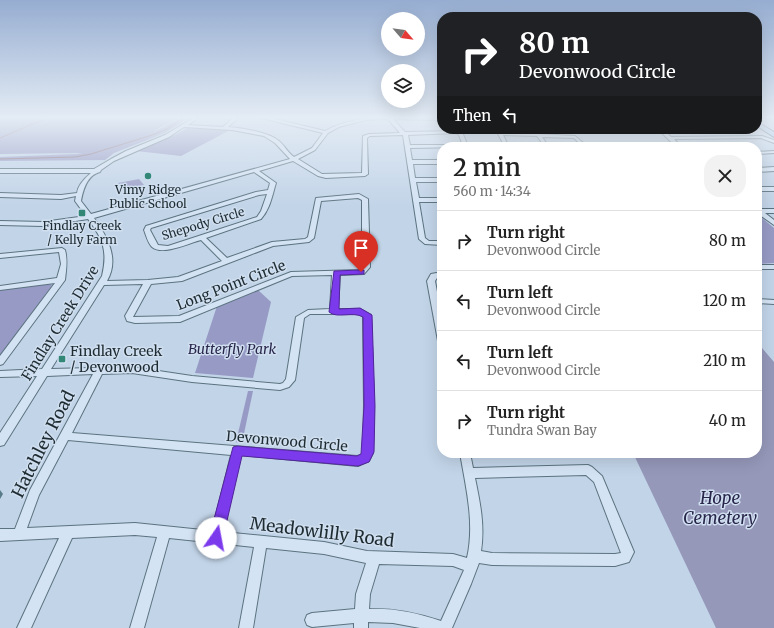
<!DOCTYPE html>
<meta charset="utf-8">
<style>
:root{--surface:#fff;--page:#f2f2f2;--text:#222;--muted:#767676;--line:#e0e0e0}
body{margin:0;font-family:Merriweather,serif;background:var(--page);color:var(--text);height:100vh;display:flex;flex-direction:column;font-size:15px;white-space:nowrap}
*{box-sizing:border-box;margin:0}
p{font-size:13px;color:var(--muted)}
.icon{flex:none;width:22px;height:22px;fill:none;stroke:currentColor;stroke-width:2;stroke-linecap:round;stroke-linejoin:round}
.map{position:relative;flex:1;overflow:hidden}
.details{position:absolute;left:437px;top:142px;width:325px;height:316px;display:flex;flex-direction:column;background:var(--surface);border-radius:16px;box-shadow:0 4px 16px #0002}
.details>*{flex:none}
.banner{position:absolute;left:437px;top:12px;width:325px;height:122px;border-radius:16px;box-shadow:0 4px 16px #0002;background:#202124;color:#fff;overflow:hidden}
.needle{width:26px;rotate:118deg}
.buttons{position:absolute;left:381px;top:12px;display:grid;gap:8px}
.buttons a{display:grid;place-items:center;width:44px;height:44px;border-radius:50%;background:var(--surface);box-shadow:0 4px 16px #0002;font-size:20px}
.pin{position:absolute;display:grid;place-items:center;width:34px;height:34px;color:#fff;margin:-41px -17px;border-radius:50% 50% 50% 0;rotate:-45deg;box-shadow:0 0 4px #0007}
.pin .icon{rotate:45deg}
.me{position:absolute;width:44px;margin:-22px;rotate:12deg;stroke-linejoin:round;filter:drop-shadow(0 0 3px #0008)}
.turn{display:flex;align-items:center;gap:14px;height:84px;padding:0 16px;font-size:18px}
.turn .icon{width:52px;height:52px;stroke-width:2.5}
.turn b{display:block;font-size:28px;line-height:34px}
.then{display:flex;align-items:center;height:38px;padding:0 16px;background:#0003;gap:8px;font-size:15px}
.round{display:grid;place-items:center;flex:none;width:42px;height:42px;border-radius:16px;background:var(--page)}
.head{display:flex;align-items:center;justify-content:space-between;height:68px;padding:0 16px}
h1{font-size:24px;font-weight:600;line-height:30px}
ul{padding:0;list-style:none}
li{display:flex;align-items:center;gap:12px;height:60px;padding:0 16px;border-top:1px solid var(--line)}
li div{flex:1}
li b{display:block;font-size:15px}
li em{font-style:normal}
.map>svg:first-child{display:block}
.green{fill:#979ac4}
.cemetery{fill:#9698ba}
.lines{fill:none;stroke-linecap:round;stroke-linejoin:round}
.stream{stroke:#886c78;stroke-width:1}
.minor-casing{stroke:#5b737f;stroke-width:2}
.major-casing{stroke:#2f454d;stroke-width:2}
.minor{fill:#d4e3f4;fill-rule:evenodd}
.major{fill:#9dc2e8;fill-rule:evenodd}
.shaded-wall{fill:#577c88}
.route{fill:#7c3aed;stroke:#51269a}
.poi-dot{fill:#328777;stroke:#d0dff0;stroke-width:1.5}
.labels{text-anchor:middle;stroke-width:3;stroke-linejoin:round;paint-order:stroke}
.far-poi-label{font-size:12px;fill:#1e2b31;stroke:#d0dff0}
.far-street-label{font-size:12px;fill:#1e2b31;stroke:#d0dff0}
.street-label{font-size:14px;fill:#1e2b31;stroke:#d0dff0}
.park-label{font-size:14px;font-style:italic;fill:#29264b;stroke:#d0dff0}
.poi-label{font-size:14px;fill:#1e2b31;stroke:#d0dff0;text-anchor:start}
.near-street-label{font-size:17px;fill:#1e2b31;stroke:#d0dff0}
.near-park-label{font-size:17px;font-style:italic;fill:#29264b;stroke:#d0dff0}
</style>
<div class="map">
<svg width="774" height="628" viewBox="0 0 774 628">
<rect width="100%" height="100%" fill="#c2d4e8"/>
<!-- green -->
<g class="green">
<path d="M0,118H178L152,132C165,128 175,118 188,118L165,133L114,153L105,160L0,161V157L77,154L82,153L0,154Z"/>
<path d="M187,128L230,130L181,156L136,151L177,134Z"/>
<path d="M139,179L144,185L124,190L118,183Z"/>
<path d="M757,214L774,228V263L757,264Z"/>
<path d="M48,283L52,285L51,288L0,356V290Z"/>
<path d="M258,290L271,302L253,378L195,373L217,306Z"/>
<path d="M248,391H253L242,443L236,442Z"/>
</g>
<!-- cemetery -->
<path class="cemetery" d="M757,342L774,362V628H716L633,453H757Z"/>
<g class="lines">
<!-- stream -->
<g class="stream">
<path d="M0,138L47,118"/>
<path d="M0,159L75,157L91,154L152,135L167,129L183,118"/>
</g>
<!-- minor casing -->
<g class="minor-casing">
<g id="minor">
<path d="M193,118H198L188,125L223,127L233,118H238L228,127C242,128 268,132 279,141C285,146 288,153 294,157L312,148L323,133L261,118H271L325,131C359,112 404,118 442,118V120L393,119L405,132L459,131L463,134L467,144L463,147L410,148L412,160H442V164H413L415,178H442V182H416L419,198H442V202H419L425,238L429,241H442V245L425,244L419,239L403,135L370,136L367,138L368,174L365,176L326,178L318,176L293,161L259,171L276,183C272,196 270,209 261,219L206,238L227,258L272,242L305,239L308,237L316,198L359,194L368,199L370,267L364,274L340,275L338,309H360L371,315L374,405L373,453L369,461L358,466L241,455L223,532L324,542L367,551L453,554L467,558C475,523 466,488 460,453H470L473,468L588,465L592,467L602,476L634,552L629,562L615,566L492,565L479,563L471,584L452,628H420L393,623L368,622V628H354V623L312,627L307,625L305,620L307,615L312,613L355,609L356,594L366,563L324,554L266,548L253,628H239L254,547L169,538L144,628H130L157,537L135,535L72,538L31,628H17L59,538L0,541V529H15L30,490L93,374L47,376L4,445L0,446V433L37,376L0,377V371L42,369L102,276C108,251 103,239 88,219L43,226L0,225V221L43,222L86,216L75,201L76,196L61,199L0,197V193L61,195L77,193C78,185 85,178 91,173H0V169H94L111,159L126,151L165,135ZM388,119L400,133L369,134L363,136L362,173L322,174L298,159L315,150L328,133L339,127L366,120ZM184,127L232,130L264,136L275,143L290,159L91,214L81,201C83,190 87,175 100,172L101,170L114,161L169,137ZM456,133L459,135L462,143L460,145H410L408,135ZM254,172L270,183L268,190L256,192L146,226L144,230C146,235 148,243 152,247C163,256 189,243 201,240L222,261L178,277L148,280L107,281C120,259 107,236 94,218ZM267,194L261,211L257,217L168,246L158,245L150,230L151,228L259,195ZM358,198L362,200V267L359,270L291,272L179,316L133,317L151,284L182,281L273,246L309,242L314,238L321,201ZM332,275L330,309L308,310L296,317L286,379L283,383L280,384L192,376L132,367L51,369L104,285L143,284L125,316L127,321L135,323L180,322L292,276ZM310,314H358L363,316L364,405L363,452L361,455L357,456L72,433L102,374L132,373L192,382L280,390L289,387L295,380L304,318ZM68,440L231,455L212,531L135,523L27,528L39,495ZM586,475L594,482L621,553L615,554L492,553L481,551C485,526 480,502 475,478ZM379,564L453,566L464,570L441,621C417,613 394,608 369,609L370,594Z"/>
<path d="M496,129H500L501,132L575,136L588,147H583L574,138L542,137L549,147H545L537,136L503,135L509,147H505L496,130Z"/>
<path d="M658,129H663L671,137L762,136L774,140V143L761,138L674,139L681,147H676Z"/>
<path d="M774,151V153L757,154V152Z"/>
<path d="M774,167V171L757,172V168Z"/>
<rect x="757" y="187" width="17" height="4"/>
<path d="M757,207L761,209H774V213H765L774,220V225L757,213Z"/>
<path d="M62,248L65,250C68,261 66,270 65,280L3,364L0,365V356L55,283L0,290V286L57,278L61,264L59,252L0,258V254Z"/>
<rect x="757" y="265" width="17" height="4"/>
<path d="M442,272V276L437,278L435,281L442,319V344L438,341L427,281L431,274Z"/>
<path d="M757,299L774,300V304L757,303Z"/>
</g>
</g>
<!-- major casing -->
<g class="major-casing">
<path id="major" d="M757,122L774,132V137L757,126Z"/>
</g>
<!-- minor -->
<use href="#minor" class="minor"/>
<!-- major -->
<use href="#major" class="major"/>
</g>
<!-- shaded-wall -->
<path class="shaded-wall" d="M0,490L3,494L0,499Z"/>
<!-- sky -->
<linearGradient id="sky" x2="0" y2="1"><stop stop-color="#96add1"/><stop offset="0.57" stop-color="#e4ecf5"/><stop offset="1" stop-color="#e4ecf5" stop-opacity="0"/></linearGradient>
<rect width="774" height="206" fill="url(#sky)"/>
<!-- route -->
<path class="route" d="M361,270H364V274L340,275L339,309L360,308L372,315L375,406L374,452L369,462L358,466L242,456L223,538L221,543L216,544L211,543L209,538L233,447L237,446L357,456L361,454L364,406L363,317C353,311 337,319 329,312L334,271Z"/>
<!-- markers -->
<g class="poi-dot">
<circle cx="148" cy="176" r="4"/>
<rect x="78" y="209" width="8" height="8" rx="2"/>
<rect x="58" y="355" width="8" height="8" rx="2"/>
</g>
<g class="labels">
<!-- far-poi labels -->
<g class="far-poi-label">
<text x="148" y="194">Vimy Ridge<tspan x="148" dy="14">Public School</tspan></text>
<text x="82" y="230">Findlay Creek<tspan x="82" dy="14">/ Kelly Farm</tspan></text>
</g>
<!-- far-street labels -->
<g class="far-street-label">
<text transform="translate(203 224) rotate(-17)" y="4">Shepody Circle</text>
</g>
<!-- street labels -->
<g class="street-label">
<text transform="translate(231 285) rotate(-21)" y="5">Long Point Circle</text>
<text transform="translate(60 323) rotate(-58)" y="5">Findlay Creek Drive</text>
<text transform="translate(287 441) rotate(5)" y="5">Devonwood Circle</text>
</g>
<!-- park labels -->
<g class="park-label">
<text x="232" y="354">Butterfly Park</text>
</g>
<!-- poi labels -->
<g class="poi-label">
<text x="70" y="356">Findlay Creek<tspan x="70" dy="16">/ Devonwood</tspan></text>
</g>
<!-- near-street labels -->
<g class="near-street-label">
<text transform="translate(43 444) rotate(-63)" y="6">Hatchley Road</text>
<text transform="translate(322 532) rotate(7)" y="6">Meadowlilly Road</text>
</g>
<!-- near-park labels -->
<g class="near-park-label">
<text x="720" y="504">Hope<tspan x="720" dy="20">Cemetery</tspan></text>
</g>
</g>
</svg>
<div class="buttons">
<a><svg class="needle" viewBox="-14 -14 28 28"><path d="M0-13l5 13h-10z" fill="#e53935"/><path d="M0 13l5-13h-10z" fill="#767676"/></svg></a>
<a><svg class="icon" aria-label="layers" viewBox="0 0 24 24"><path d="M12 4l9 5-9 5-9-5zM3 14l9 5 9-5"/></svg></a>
</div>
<div class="pin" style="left:361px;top:272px;background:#d93025"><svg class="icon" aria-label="arrive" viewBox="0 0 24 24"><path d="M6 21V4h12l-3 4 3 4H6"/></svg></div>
<svg class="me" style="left:216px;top:538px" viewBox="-20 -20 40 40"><circle r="19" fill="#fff"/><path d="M0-13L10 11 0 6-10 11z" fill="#7c3aed"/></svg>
<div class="banner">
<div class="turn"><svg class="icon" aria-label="right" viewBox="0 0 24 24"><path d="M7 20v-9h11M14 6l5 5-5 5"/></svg><div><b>80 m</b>Devonwood Circle</div></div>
<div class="then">Then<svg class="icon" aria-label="left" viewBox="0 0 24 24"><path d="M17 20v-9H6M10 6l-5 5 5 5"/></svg></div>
</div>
<section class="details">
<div class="head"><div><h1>2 min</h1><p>560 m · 14:34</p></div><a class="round"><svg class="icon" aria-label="close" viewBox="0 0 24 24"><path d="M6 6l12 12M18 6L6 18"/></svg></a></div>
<ul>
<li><svg class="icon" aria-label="right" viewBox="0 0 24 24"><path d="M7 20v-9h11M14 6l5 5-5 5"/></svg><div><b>Turn right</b><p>Devonwood Circle</p></div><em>80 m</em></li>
<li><svg class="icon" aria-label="left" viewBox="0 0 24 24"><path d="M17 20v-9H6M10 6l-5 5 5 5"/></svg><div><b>Turn left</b><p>Devonwood Circle</p></div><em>120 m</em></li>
<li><svg class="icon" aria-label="left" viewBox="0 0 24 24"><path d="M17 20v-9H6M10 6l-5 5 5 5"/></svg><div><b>Turn left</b><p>Devonwood Circle</p></div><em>210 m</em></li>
<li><svg class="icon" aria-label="right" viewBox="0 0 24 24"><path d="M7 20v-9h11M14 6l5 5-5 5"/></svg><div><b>Turn right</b><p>Tundra Swan Bay</p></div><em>40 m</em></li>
</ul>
</section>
</div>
